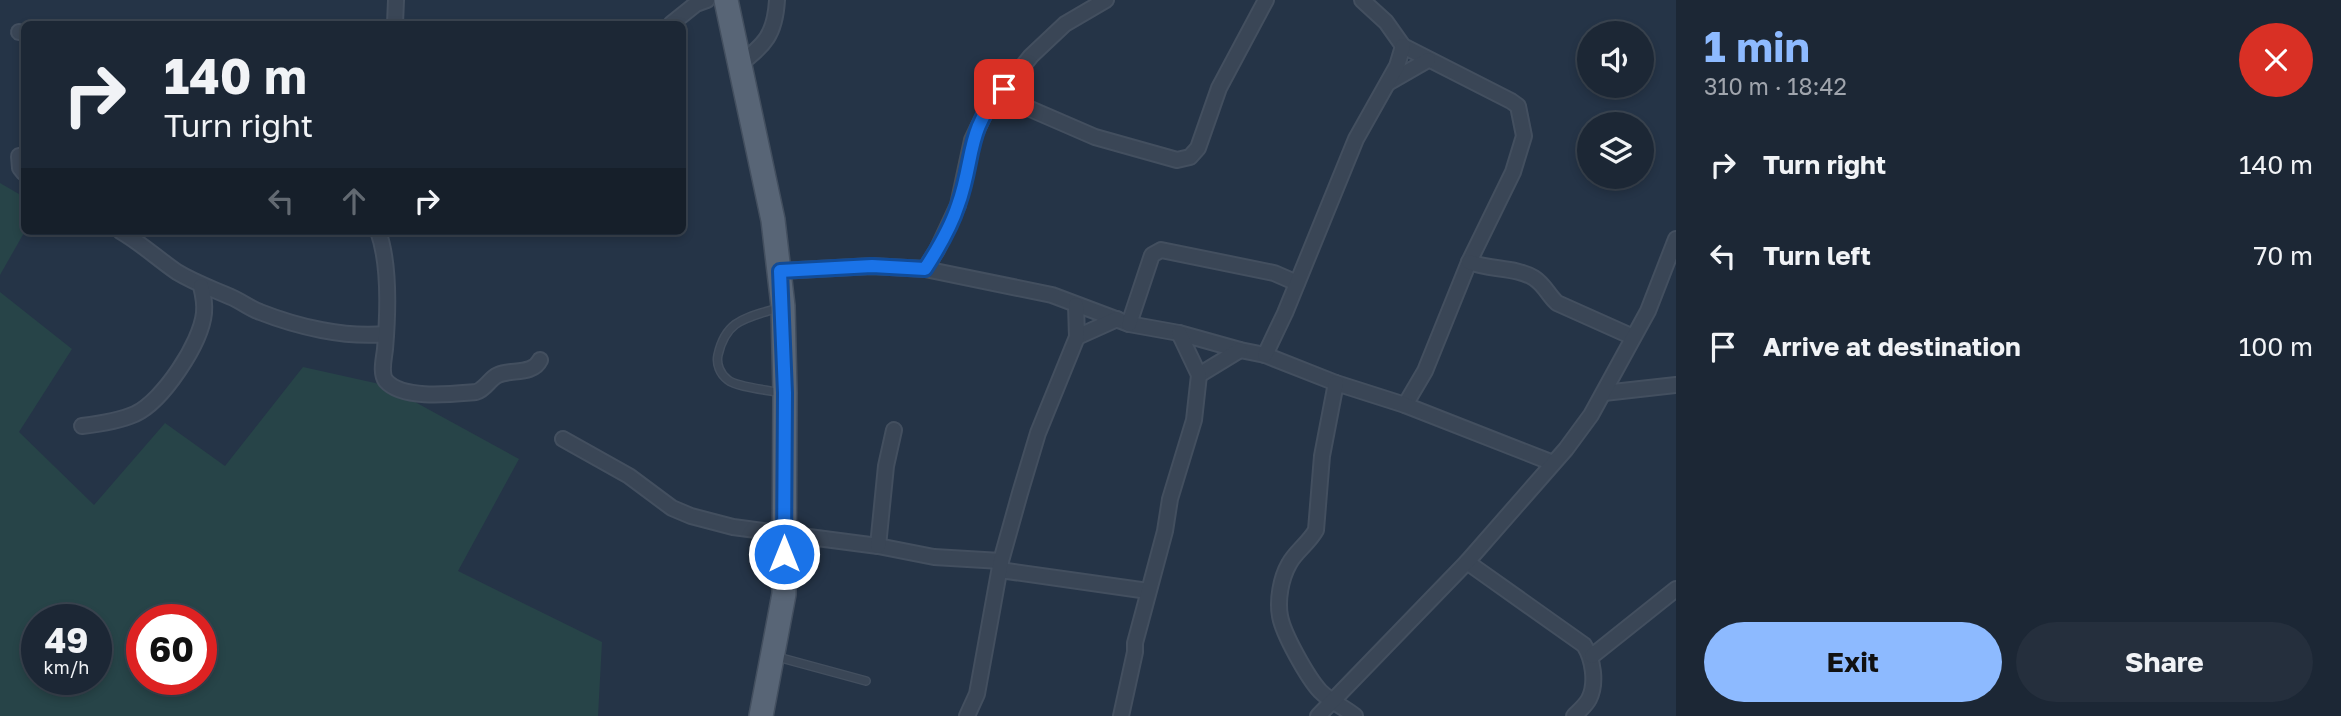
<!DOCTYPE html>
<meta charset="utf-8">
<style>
:root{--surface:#1c2735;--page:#252f3d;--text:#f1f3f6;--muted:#a0a5ad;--line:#3a4450;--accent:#8dbaff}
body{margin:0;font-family:"Golos Text",sans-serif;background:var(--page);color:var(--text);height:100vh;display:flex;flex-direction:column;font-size:26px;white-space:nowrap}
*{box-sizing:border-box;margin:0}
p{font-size:23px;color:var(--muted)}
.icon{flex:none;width:38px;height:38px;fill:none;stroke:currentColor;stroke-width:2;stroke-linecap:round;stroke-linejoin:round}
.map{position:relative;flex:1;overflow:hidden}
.sheet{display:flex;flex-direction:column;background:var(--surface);width:665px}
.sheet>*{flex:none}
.top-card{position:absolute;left:21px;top:21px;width:665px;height:214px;border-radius:10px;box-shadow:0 4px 10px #0003,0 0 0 2px var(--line);background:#1c2735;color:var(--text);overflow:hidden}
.fabs{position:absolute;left:1577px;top:21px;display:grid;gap:14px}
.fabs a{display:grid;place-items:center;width:77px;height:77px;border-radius:50%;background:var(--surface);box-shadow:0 4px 10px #0003,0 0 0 2px var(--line);font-size:35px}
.speed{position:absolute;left:21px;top:604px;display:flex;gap:14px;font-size:35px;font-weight:700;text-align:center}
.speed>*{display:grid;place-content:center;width:91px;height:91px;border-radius:50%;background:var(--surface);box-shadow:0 4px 10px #0003,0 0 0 2px var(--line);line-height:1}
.speed small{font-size:18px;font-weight:400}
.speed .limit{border:10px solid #d22;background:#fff;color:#111}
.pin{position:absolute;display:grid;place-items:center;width:60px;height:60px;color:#fff;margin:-30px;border-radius:14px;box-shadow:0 4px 10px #0006}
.me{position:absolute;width:77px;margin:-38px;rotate:0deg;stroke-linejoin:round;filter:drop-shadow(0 0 5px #0008)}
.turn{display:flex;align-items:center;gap:24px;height:147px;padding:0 28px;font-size:32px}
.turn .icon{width:91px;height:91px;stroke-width:2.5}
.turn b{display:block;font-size:49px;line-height:60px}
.lanes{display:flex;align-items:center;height:66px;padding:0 28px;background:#0003;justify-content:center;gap:35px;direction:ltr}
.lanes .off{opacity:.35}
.round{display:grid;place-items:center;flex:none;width:74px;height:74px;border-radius:37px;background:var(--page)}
.head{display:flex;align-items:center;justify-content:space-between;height:119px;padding:0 28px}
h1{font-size:42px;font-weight:700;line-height:52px;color:var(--accent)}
.primary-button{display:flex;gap:14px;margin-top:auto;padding:14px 28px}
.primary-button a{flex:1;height:80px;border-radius:42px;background:var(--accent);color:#111;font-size:28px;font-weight:700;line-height:80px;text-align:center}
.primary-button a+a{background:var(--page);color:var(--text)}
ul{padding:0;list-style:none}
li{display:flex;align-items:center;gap:21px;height:91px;padding:0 28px}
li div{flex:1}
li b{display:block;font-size:26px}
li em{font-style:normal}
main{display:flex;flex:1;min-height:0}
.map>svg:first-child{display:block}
.green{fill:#274448;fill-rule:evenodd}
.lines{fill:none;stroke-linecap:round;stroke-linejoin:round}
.service-casing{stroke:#434f5f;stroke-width:10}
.minor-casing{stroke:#434f5f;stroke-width:18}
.primary-casing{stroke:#434f5f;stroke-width:26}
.service{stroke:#3a4656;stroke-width:7}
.minor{stroke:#3a4656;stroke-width:14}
.primary{stroke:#586576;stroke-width:23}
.route-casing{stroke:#114b97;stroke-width:18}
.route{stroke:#1a73e8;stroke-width:12}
</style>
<main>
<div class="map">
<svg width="1676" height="716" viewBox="0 0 1676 716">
<rect width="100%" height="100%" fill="#253447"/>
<!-- green -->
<g class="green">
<path d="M0,183L24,197L25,231L0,275Z"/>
<path d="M0,292L72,349L19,432L94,505L165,423L225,466L303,367L384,385L519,459L458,571L602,642L598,716H0ZM37,620H96V679H37ZM142,620H201V679H142Z"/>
</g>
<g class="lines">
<!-- service casing -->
<g class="service-casing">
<g id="service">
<path d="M778,308C747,318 726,319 718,355C716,364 720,374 728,380C736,387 769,390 781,393"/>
<path d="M774,656L866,681"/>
</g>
</g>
<!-- minor casing -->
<g class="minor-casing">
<g id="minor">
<path d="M1362,0L1386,22L1403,46L1511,101L1518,106L1524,136L1513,172L1469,262L1425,371L1405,405"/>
<path d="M395,24L396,0"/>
<path d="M671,24L696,4L707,0"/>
<path d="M19,32L24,33"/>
<path d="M739,65C765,44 775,35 777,0"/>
<path d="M1388,83L1428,60"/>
<path d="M998,95L1095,137L1177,160L1190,157L1198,148L1219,88L1266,0"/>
<path d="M19,156L20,168L24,173"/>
<path d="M120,231C141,243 158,259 177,272C195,283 213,289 231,297C241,301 249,308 260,312C298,327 345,338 386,334"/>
<path d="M378,231C390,264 388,314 385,349C384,359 380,373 386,381C403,400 452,394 476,392C486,389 489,379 498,375C511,369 533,375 540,360"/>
<path d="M1469,262C1490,270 1516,267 1534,278C1545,285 1548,295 1557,303L1633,337"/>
<path d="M925,269L937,250L958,205L972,140L985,113L1031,56L1065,24L1106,0"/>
<path d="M780,271L872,266L925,269L1052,295L1129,324L1179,333L1240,350L1265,355L1336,383L1405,405L1553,463"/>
<path d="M1129,324L1152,255L1161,250L1274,273L1297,283"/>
<path d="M1077,337L1117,319"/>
<path d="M1265,355L1285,313L1356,139L1397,66L1403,46"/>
<path d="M1199,375L1240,350"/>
<path d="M1336,383L1322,456L1316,530C1309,543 1295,552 1289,564C1281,578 1277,600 1280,616C1283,634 1308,678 1320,691C1331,702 1344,707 1355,716"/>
<path d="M1604,393L1676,385"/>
<path d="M82,426C99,424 119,421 135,414C163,401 201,343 204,313C205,304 203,294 201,286"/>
<path d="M563,439L629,476L672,508L691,516L733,527L878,546L934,557L1001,561"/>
<path d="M878,546L886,466L894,430"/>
<path d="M1467,562L1584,645C1593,659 1597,683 1589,699C1586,705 1579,711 1574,716"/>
<path d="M1000,570L1148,591"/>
<path d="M1592,656L1676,589"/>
<path d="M967,716L977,694L1001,561L1020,493L1038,433L1077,337L1076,305"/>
<path d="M1121,716L1135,652V643L1165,531L1170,499L1194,420L1199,375L1179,333"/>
<path d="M1318,716L1467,562L1566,449L1591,415L1648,311L1676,239"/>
</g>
</g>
<!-- primary casing -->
<g class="primary-casing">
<path id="primary" d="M726,0L773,220L783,306L785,393L784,594L761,716"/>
</g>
<!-- service -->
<use href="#service" class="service"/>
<!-- minor -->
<use href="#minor" class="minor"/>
<!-- primary -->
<use href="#primary" class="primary"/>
</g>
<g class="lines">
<!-- route casing -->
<g class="route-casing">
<path id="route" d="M784,554L785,393L780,271L872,266L925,269C938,249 951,227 958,205C975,159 965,129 1004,89"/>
</g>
<!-- route -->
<use href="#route" class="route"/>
</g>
</svg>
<div class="fabs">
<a><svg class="icon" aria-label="sound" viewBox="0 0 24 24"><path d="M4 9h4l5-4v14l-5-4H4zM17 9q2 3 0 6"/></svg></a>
<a><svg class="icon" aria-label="layers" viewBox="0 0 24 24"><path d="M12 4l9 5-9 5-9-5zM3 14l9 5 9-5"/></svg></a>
</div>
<div class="speed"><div>49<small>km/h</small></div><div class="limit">60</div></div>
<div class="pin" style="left:1004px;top:89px;background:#d93025"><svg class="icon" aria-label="arrive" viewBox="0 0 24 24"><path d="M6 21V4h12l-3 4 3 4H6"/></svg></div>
<svg class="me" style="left:784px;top:554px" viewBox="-20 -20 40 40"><circle r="17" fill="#1a73e8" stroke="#fff" stroke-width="3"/><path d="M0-11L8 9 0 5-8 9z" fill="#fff"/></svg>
<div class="top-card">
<div class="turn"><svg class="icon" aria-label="right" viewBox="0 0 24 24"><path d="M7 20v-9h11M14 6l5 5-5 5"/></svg><div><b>140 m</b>Turn right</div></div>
<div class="lanes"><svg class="icon off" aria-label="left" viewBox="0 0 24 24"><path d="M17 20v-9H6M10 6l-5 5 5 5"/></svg><svg class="icon off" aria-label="ahead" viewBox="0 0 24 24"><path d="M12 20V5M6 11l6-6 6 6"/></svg><svg class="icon" aria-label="right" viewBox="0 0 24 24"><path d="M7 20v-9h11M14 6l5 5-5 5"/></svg></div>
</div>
</div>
<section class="sheet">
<div class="head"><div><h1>1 min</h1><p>310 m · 18:42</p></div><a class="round" style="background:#d93025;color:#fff"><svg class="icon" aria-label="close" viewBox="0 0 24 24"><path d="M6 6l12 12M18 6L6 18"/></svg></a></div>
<ul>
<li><svg class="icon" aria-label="right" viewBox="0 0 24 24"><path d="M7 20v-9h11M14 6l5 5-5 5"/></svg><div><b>Turn right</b></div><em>140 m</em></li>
<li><svg class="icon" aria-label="left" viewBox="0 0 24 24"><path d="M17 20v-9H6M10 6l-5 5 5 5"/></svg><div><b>Turn left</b></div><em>70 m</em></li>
<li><svg class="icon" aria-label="arrive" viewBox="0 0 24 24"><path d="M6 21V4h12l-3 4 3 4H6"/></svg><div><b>Arrive at destination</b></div><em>100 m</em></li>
</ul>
<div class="primary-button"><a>Exit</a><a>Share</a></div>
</section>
</main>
